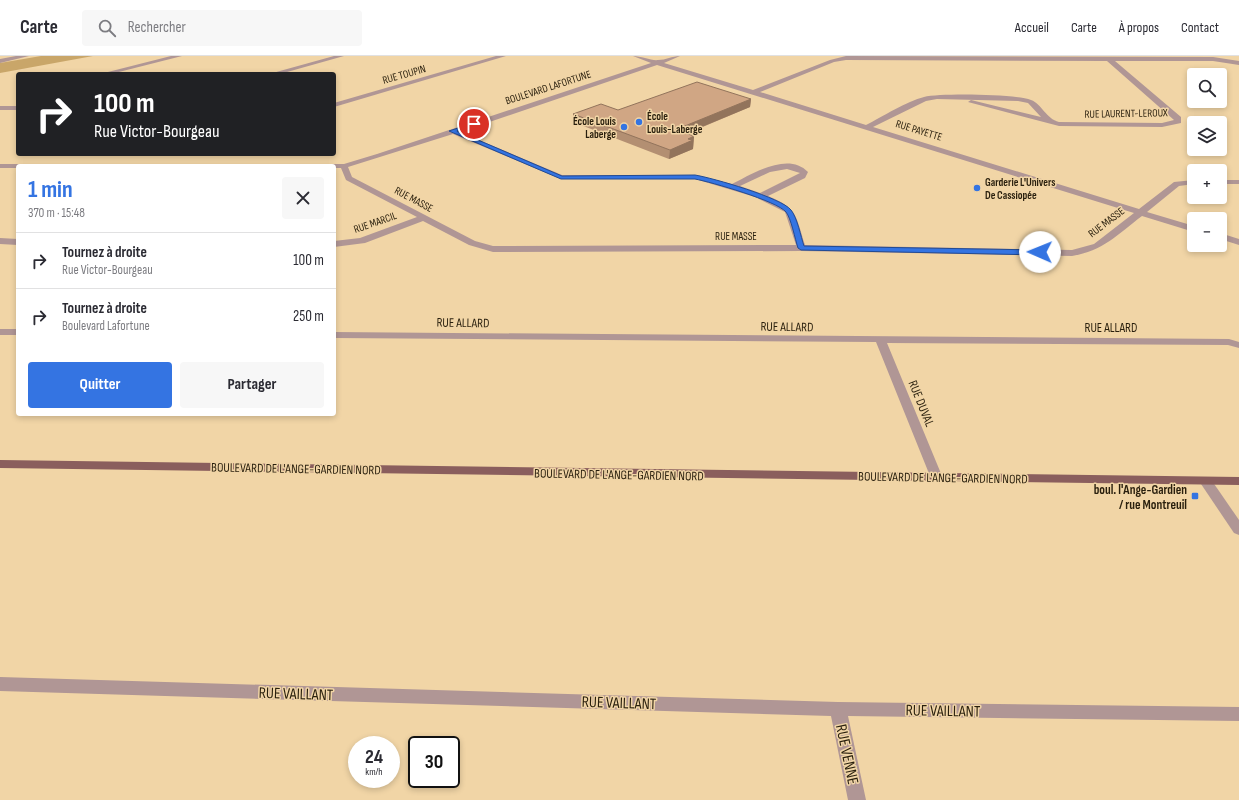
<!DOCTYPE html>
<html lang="fr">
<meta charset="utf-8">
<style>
:root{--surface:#fff;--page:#f7f7f7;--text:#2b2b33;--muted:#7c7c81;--line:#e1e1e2;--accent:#3474e2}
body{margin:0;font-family:"Sofia Sans Condensed",sans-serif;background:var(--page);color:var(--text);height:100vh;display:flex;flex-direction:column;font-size:15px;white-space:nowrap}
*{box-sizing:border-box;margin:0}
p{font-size:13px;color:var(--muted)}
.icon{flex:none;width:22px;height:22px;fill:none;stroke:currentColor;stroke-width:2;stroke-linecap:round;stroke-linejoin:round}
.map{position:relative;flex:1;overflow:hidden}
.details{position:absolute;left:16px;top:108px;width:320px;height:252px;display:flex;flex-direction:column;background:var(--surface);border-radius:4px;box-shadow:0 2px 6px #0003}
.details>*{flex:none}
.top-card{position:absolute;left:16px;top:16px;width:320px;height:84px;border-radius:4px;box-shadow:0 2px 6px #0003;background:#202124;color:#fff;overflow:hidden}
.buttons{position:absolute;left:1187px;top:12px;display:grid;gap:8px}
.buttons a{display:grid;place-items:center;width:40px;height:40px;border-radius:4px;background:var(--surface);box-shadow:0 2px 6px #0003;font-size:20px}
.speed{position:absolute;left:348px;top:680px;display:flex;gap:8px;font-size:20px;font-weight:700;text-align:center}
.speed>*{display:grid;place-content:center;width:52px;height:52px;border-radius:50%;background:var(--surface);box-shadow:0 2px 6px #0003;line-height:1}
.speed small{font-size:10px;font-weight:400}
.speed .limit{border:2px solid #111;border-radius:6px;background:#fff;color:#111}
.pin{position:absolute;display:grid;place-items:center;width:34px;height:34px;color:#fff;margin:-17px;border:2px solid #fff;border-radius:50%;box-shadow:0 1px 4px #0007}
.me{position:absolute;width:44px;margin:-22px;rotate:271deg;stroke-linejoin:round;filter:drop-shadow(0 0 3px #0008)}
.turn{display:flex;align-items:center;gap:14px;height:84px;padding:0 12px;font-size:18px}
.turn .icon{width:52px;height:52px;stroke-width:2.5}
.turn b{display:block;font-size:28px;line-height:34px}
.round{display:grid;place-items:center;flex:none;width:42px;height:42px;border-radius:4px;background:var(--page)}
.head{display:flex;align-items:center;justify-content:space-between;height:68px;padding:0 12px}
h1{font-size:24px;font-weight:700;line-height:30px;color:var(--accent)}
.primary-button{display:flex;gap:8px;margin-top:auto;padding:8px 12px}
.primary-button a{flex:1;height:46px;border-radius:4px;background:var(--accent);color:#fff;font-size:16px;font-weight:700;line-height:46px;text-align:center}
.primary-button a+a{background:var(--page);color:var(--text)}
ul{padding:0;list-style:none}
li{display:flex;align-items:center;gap:12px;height:56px;padding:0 12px;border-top:1px solid var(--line)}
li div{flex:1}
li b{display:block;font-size:15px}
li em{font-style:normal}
header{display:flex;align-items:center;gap:24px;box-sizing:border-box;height:56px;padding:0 20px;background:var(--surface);border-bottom:1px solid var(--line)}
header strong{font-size:19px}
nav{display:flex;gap:22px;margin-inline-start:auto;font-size:14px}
.search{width:280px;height:36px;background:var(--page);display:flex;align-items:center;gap:10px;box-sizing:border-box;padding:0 14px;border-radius:4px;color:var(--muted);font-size:15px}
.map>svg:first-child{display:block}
.green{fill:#c9a669}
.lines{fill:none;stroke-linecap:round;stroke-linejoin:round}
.minor{fill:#b09695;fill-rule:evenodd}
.major{fill:#8a5e5d;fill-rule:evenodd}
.wall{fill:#b38f72}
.shaded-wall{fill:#92745c}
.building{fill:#d0a684;stroke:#92745c}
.route{fill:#3474e2;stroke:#224b93}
.poi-dot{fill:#3474e2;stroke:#f1d5a6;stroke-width:1.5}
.labels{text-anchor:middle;stroke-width:3;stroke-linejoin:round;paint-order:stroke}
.far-street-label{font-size:11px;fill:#291f0d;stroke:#f1d5a6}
.far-poi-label{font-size:11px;font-weight:bold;fill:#291f0d;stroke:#f1d5a6;text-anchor:start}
.street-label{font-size:13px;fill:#291f0d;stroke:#f1d5a6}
.poi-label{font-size:13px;font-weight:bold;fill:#291f0d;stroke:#f1d5a6;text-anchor:end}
.near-street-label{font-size:16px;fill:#291f0d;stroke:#f1d5a6}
</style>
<header>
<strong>Carte</strong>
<div class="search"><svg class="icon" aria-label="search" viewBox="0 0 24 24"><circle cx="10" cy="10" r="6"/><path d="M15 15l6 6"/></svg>Rechercher</div>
<nav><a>Accueil</a><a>Carte</a><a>À propos</a><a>Contact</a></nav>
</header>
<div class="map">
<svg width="1239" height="744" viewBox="0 0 1239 744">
<rect width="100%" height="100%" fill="#f1d5a6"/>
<!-- green -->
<path class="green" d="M41,0H93L0,17V7Z"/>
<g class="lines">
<!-- minor -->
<g class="minor">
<path d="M16,0H29L0,7V3Z"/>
<path d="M171,0H182L111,18H100Z"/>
<path d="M334,0H344L280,18H269Z"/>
<path d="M496,0H506L334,51V47Z"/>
<path d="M633,0C641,0 652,5 658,4C666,4 672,0 680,0L664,7L753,34L830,4L846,0L1213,1L1239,5V9L1213,5H1115L1181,61V67L1162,71L1059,70L968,46L971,44L1041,61L1028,47L1018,45L937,43L926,45L873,71L1139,153L1174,126L1194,124V128L1179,130L1147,156L1194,170V176L1142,160C1118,178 1103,195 1072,200L801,195L493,196L469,189L423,165L365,187L334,191V185L360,182L417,161L346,124L341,112H334V110H330L331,108H344L377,98L651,7ZM846,4L1107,5L1174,64L1162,67L1059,66C1046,63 1042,48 1031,44C1014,38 941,37 924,41C907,45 882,61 866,69L760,36L834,6ZM657,9L1134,157L1094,188L1072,194L805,189C796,161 798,152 768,140L805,122L808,116C788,95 752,118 732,128L695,119H562L460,76ZM453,78L561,123H695L755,141L785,156L796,189L493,190L475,185L352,121L348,111ZM787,113L800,117L760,137L740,130L770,116Z"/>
<rect x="0" y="50" width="18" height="4"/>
<path d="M0,108H18L22,110H18V112H0Z"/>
<rect x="1220" y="124" width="19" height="4"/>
<path d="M1220,177L1239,183V189L1220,183Z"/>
<path d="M0,182L18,183V189L0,188Z"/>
<rect x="0" y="273" width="18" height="6"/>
<path d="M334,276L1229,283L1239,286V292L1228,289L887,287L942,420L941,423H931L930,420L876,286L334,282Z"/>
<path d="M1205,421L1210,422L1239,464V479L1234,477L1199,425L1200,422Z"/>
<path d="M0,621L838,646L1239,651V665L848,660L866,744H848L831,660L0,635Z"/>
</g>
<!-- major -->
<path class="major" d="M0,404L1239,421V429L0,412Z"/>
</g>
<!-- wall -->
<path class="wall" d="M751,43L750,51L686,78L694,80L693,93L669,103L573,66V58Z"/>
<!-- shaded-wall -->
<g class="shaded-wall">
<path d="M751,43L750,51L675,82V74Z"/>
<path d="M694,80L693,93L669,103L670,94L688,83Z"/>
</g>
<!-- building -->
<path class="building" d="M697,26L751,43L675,74L694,80L688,83L693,84L670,94L573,58L601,48L618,54Z"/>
<!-- route -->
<path class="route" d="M473,67L477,68L457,75L562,120L695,119C713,122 782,142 791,154C797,161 801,181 804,190L1040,194L1044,196L1040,199L801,194L798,192C795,183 791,162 786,156C777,145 711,126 695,123H561L449,75Z"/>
<!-- markers -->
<g class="poi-dot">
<circle cx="639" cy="66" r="4"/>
<circle cx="624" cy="71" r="4"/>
<circle cx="977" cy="132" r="4"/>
<rect x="1191" y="436" width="8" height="8" rx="2"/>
</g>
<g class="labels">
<!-- far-street labels -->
<g class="far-street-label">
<text transform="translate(404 18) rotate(-16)" y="4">RUE TOUPIN</text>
<text transform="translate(548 31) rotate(-18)" y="4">BOULEVARD LAFORTUNE</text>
<text transform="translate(1126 57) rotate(-1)" y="4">RUE LAURENT-LEROUX</text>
<text transform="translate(919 74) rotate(17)" y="4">RUE PAYETTE</text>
<text transform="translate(414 143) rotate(28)" y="4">RUE MASSE</text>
<text transform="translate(375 166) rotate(-19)" y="4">RUE MARCIL</text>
<text transform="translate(1106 166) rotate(-37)" y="4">RUE MASSE</text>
<text x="736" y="184">RUE MASSE</text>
</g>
<!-- far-poi labels -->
<g class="far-poi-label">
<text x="647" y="64">École<tspan x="647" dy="13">Louis-Laberge</tspan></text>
<text x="616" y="69" text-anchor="end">École Louis<tspan x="616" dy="13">Laberge</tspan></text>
<text x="985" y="130">Garderie L'Univers<tspan x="985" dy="13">De Cassiopée</tspan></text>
</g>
<!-- street labels -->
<g class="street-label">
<text transform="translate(463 266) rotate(1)" y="5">RUE ALLARD</text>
<text transform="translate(787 270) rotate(1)" y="5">RUE ALLARD</text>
<text x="1111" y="276">RUE ALLARD</text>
<text transform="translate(922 347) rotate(68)" y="5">RUE DUVAL</text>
<text transform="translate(296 412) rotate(1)" y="5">BOULEVARD DE L'ANGE-GARDIEN NORD</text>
<text transform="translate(619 418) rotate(1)" y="5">BOULEVARD DE L'ANGE-GARDIEN NORD</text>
<text transform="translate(943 421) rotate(1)" y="5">BOULEVARD DE L'ANGE-GARDIEN NORD</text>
</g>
<!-- poi labels -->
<g class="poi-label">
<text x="1187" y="438">boul. l'Ange-Gardien<tspan x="1187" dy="15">/ rue Montreuil</tspan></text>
</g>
<!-- near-street labels -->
<g class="near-street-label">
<text transform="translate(296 637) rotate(2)" y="6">RUE VAILLANT</text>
<text transform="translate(619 646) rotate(2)" y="6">RUE VAILLANT</text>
<text transform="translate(943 654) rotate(1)" y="6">RUE VAILLANT</text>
<text transform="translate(848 698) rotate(78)" y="6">RUE VENNE</text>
</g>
</g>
</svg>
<div class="buttons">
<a><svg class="icon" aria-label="search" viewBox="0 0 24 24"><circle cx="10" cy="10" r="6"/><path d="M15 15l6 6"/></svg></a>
<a><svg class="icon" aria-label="layers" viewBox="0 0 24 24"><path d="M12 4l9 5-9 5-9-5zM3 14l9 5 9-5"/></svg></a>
<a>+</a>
<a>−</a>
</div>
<div class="speed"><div>24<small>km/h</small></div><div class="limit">30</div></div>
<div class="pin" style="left:474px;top:68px;background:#d93025"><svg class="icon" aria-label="arrive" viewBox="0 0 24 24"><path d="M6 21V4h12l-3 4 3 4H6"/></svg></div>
<svg class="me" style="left:1040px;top:196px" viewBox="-20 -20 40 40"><circle r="19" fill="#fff"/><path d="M0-13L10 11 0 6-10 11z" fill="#3474e2"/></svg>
<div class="top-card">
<div class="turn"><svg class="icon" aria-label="right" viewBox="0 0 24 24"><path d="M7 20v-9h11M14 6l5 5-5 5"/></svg><div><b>100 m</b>Rue Victor-Bourgeau</div></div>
</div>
<section class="details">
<div class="head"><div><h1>1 min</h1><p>370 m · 15:48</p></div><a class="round"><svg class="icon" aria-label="close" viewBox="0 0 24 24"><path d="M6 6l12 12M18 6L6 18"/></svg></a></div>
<ul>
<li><svg class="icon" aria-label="right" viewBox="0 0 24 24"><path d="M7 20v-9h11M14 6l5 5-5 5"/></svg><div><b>Tournez à droite</b><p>Rue Victor-Bourgeau</p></div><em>100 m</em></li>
<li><svg class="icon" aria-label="right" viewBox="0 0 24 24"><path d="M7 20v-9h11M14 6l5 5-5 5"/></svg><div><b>Tournez à droite</b><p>Boulevard Lafortune</p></div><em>250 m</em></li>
</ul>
<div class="primary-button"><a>Quitter</a><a>Partager</a></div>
</section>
</div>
